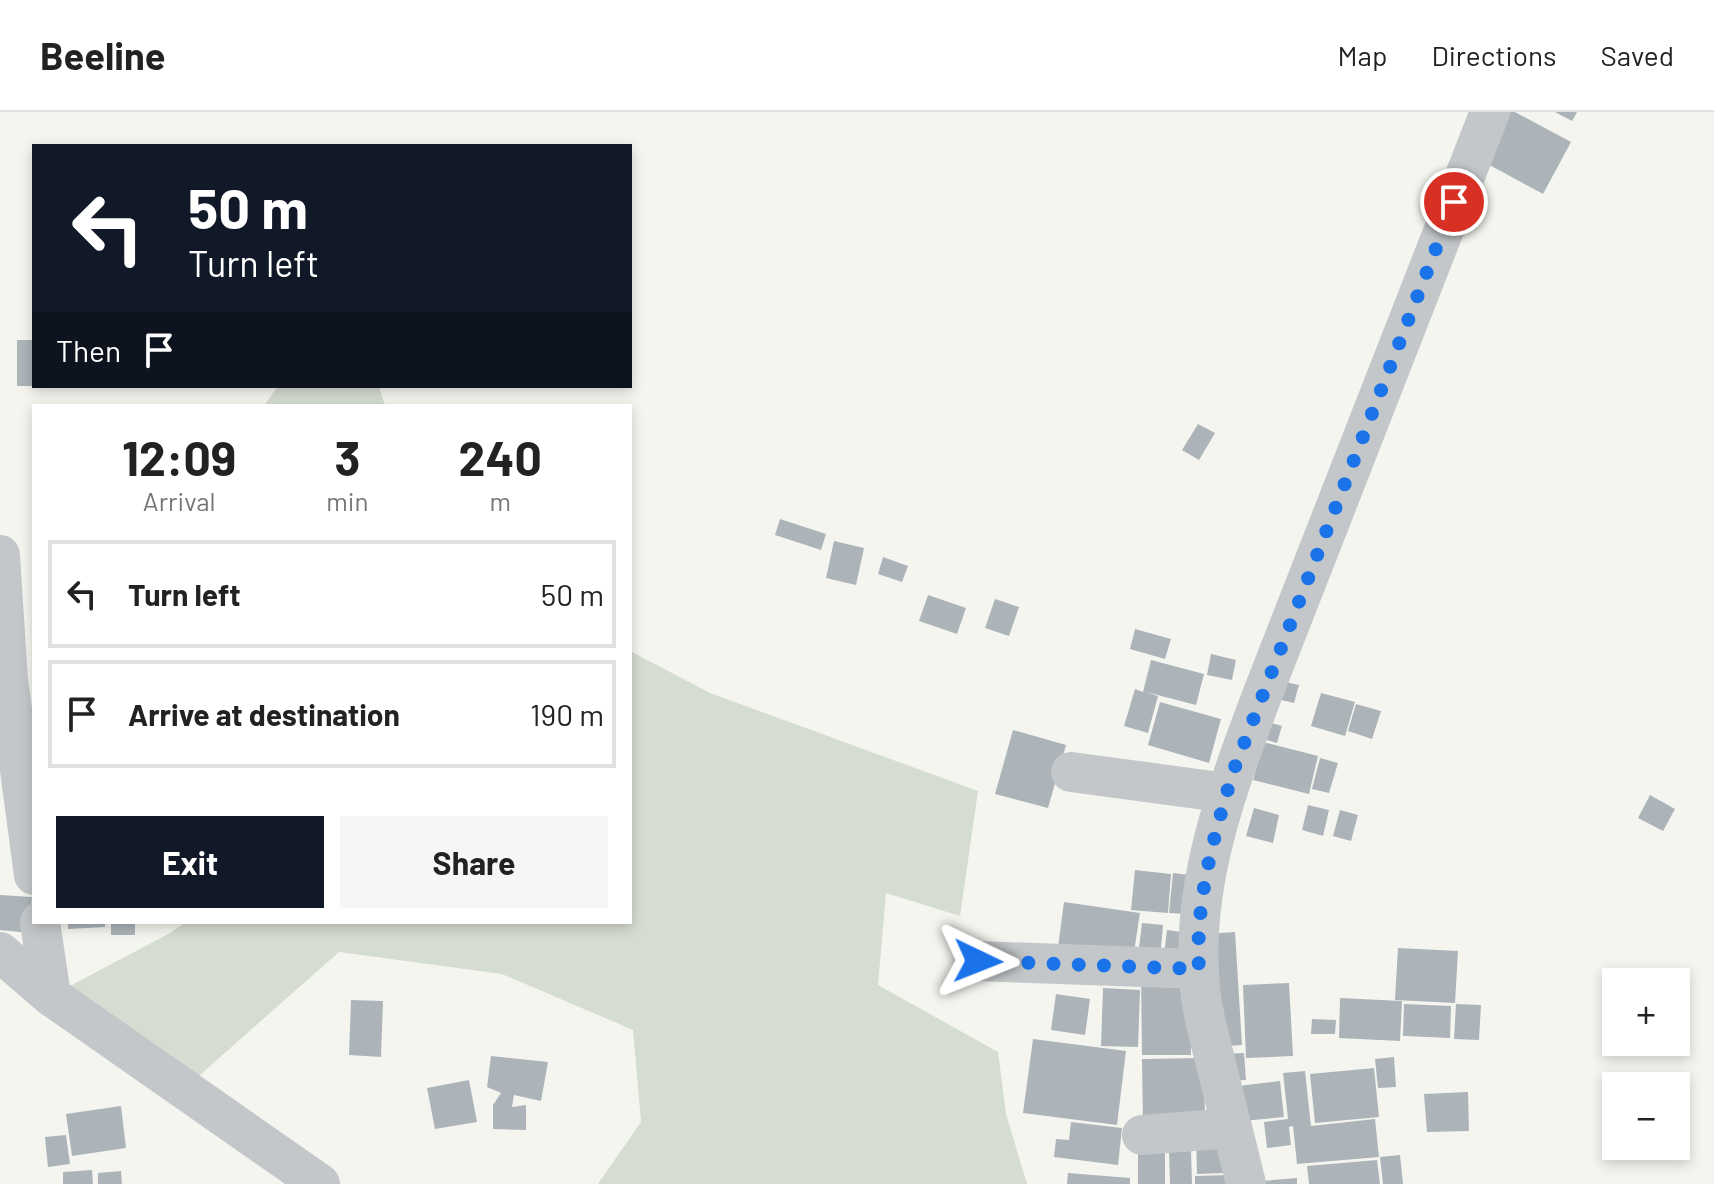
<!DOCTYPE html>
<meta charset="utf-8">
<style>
:root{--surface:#fff;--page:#f6f6f6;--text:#222;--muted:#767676;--line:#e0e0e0;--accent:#111827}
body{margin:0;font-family:Barlow,sans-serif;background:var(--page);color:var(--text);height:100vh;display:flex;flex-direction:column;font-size:30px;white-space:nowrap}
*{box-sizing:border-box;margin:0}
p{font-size:26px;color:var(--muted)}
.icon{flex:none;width:44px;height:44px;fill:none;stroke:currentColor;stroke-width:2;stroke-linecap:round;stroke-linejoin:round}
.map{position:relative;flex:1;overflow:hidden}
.details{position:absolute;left:32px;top:292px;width:600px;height:520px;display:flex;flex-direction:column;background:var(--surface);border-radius:0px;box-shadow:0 4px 12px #0003}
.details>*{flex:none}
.banner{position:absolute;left:32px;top:32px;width:600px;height:244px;border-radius:0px;box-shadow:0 4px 12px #0003;background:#111827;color:#fff;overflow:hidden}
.tools{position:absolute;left:1602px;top:856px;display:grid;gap:16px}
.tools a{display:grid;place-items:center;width:88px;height:88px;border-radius:0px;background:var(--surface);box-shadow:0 4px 12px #0003;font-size:40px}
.pin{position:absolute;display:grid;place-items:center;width:68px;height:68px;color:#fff;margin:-34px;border:4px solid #fff;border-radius:50%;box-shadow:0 2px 8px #0007}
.me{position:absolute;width:88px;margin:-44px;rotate:92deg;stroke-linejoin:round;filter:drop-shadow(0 0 6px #0008)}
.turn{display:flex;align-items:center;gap:28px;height:168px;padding:0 24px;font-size:36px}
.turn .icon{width:104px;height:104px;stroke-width:2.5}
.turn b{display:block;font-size:56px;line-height:68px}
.then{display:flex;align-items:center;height:76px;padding:0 24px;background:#0003;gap:16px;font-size:30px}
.eta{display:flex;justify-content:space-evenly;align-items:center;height:136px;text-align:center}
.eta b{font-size:48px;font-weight:700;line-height:56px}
.button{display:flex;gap:16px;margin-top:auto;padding:16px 24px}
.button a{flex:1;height:92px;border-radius:0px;background:var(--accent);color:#fff;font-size:32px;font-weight:700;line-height:92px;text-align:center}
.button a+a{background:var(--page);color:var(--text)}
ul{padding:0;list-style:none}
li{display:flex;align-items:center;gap:24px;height:108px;margin:0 16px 12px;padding:0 8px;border:4px solid var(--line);border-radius:0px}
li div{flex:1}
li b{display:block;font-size:30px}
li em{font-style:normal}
header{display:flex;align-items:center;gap:48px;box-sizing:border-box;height:112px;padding:0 40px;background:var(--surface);border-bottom:2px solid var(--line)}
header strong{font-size:38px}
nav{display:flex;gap:44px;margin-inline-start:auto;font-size:28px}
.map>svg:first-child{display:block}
.green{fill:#d5dcd1}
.building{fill:#acb4b9}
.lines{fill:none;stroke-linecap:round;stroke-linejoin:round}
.minor{stroke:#c3c7ca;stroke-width:40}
.route{stroke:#1a73e8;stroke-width:14;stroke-dasharray:0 25.2}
</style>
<header>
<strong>Beeline</strong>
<nav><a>Map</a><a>Directions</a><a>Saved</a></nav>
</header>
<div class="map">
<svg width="1714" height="1072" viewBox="0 0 1714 1072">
<rect width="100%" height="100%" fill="#f5f5f0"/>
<!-- green -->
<g class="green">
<path d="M278,274H379L385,294H264Z"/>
<path d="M630,539L710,581L978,679L960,804L886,781L878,873L998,940L1006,1002L1027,1072H598L641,1010L633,918L502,862L339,840L184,977L51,884L170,821L186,810H630Z"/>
</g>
<!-- building -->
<g class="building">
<path d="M1508,0H1515L1571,30L1543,82L1482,49Z"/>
<path d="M1555,0H1577L1572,9Z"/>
<rect x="17" y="228" width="17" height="46"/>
<path d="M1198,312L1215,321L1199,348L1182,338Z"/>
<path d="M780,407L826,422L821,438L775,423Z"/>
<path d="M834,429L864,436L856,473L826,466Z"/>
<path d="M883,445L908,454L902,470L878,462Z"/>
<path d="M928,483L966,496L957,522L919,509Z"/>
<path d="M995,487L1019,495L1009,524L985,516Z"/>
<path d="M1135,517L1171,527L1165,547L1130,537Z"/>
<path d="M1211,542L1236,548L1232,568L1207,563Z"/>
<path d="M1151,548L1204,562L1196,593L1146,580L1158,584L1148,621L1124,614L1135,577L1143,580Z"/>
<path d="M1281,569L1299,573L1294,591L1277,587Z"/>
<path d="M1321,581L1355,590L1345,624L1311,614Z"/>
<path d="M1160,590L1221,607L1209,651L1148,633Z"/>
<path d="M1356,592L1381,599L1372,627L1348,619Z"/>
<path d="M1261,608L1282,614L1277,631L1256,625Z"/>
<path d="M1013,618L1066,633L1048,696L995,682Z"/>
<path d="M1263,630L1318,644L1309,682L1253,668Z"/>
<path d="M1320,646L1338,651L1329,681L1312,677Z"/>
<path d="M1650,683L1675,697L1663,719L1638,706Z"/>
<path d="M1308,693L1329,698L1323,724L1302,718Z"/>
<path d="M1254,696L1279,703L1273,731L1246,724Z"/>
<path d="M1340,698L1358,703L1351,729L1333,724Z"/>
<path d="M1135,758L1171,762L1168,801L1131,798Z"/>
<path d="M1173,761L1190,763L1186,802L1169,801Z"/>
<path d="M0,783L32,785L29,821L0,818Z"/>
<path d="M1064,790L1140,801L1132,853L1057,843Z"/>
<path d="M68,810H105V815L68,817Z"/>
<rect x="111" y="810" width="24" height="13"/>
<path d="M1142,811L1163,813L1160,846L1138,844Z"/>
<path d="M1167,818L1188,821L1185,846L1164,843Z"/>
<path d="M1235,820L1242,933L1213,935L1206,822Z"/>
<path d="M1398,836L1458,839L1455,891L1395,888Z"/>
<path d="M1141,860H1190L1191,943H1142Z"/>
<path d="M1289,871L1293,944L1246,946L1243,873Z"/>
<path d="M1103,876L1140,878L1138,935L1101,934Z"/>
<path d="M1056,882L1090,887L1085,923L1051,918Z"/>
<path d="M1340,886L1402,889L1400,929L1339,926Z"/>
<path d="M351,888L383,889L381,945L349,943Z"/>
<path d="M1404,892L1451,894L1450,926L1403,924Z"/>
<path d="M1456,892L1481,893L1479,928L1454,927Z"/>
<path d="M1312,907L1336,908L1335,922H1311Z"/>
<path d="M1033,927L1126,939L1117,1013L1023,1001Z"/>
<path d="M1244,941L1246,968L1223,969L1222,942Z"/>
<path d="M491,944L548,950L541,989L514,983L512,995L526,993V1018L493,1017V993L501,981L487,975Z"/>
<path d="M1394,945L1396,975L1378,976L1375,947Z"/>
<path d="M1204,946L1205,1017H1143L1142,947Z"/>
<path d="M1374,956L1379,1005L1315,1011L1310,962Z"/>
<path d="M1305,959L1311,1014L1375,1007L1379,1045L1297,1052L1293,1014L1289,1015L1291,1033L1267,1036L1264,1010L1288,1007L1283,961Z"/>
<path d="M469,968L477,1010L435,1017L427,976Z"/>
<path d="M1280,969L1284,1005L1242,1009L1238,974Z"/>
<path d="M1468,980L1469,1019L1427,1020L1424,982Z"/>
<path d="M121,994L126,1036L72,1044L66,1002Z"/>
<path d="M1071,1010L1122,1016L1118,1053L1054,1045L1056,1027L1069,1028Z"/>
<path d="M66,1023L70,1052L48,1055L45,1025Z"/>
<path d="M1225,1023L1226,1061L1197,1062L1196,1024Z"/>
<path d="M1165,1039V1072H1138V1040Z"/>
<path d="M1191,1039L1192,1072H1170L1169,1040Z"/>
<path d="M1400,1043L1403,1072H1383L1380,1045Z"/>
<path d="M1377,1048L1380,1072H1309L1307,1054Z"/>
<path d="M92,1058L93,1072H63V1060Z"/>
<path d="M121,1059L122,1072H98V1061Z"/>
<path d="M1068,1061L1130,1066V1072H1067Z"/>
<path d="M1229,1063L1230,1072H1195V1064Z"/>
<path d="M1297,1066V1072H1250V1070Z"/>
</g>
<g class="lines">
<!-- minor -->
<g class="minor">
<path d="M0,443L8,568L34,763"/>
<path d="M1071,660L1227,681"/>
<path d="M40,810L51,884L320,1072"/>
<path d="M0,840L51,884"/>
<path d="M978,849L1199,857"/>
<path d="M1142,1023L1232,1016"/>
<path d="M1246,1072C1236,1030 1225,989 1215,948C1209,924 1202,900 1200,876C1190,775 1226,679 1261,586L1490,0"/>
</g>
</g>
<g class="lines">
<!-- route -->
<path class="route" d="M978,849L1199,857C1195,789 1214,724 1233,660L1454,90"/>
</g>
</svg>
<div class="tools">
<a>+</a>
<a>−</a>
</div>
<div class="pin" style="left:1454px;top:90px;background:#d93025"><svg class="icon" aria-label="arrive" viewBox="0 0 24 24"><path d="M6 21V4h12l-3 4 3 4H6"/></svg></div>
<svg class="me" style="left:978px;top:849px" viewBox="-20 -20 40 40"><path d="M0-17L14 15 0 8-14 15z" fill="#1a73e8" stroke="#fff" stroke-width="4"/></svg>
<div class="banner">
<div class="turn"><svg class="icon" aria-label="left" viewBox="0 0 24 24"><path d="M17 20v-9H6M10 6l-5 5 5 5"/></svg><div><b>50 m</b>Turn left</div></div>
<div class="then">Then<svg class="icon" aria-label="arrive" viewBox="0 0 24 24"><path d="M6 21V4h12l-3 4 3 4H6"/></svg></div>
</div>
<section class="details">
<div class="eta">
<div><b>12:09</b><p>Arrival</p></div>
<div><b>3</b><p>min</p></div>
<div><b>240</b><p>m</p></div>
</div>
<ul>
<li><svg class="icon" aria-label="left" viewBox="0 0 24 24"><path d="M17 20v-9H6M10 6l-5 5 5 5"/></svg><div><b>Turn left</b></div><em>50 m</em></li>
<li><svg class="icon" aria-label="arrive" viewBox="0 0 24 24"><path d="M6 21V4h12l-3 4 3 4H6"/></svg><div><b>Arrive at destination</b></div><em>190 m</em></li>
</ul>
<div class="button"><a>Exit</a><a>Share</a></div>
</section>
</div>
